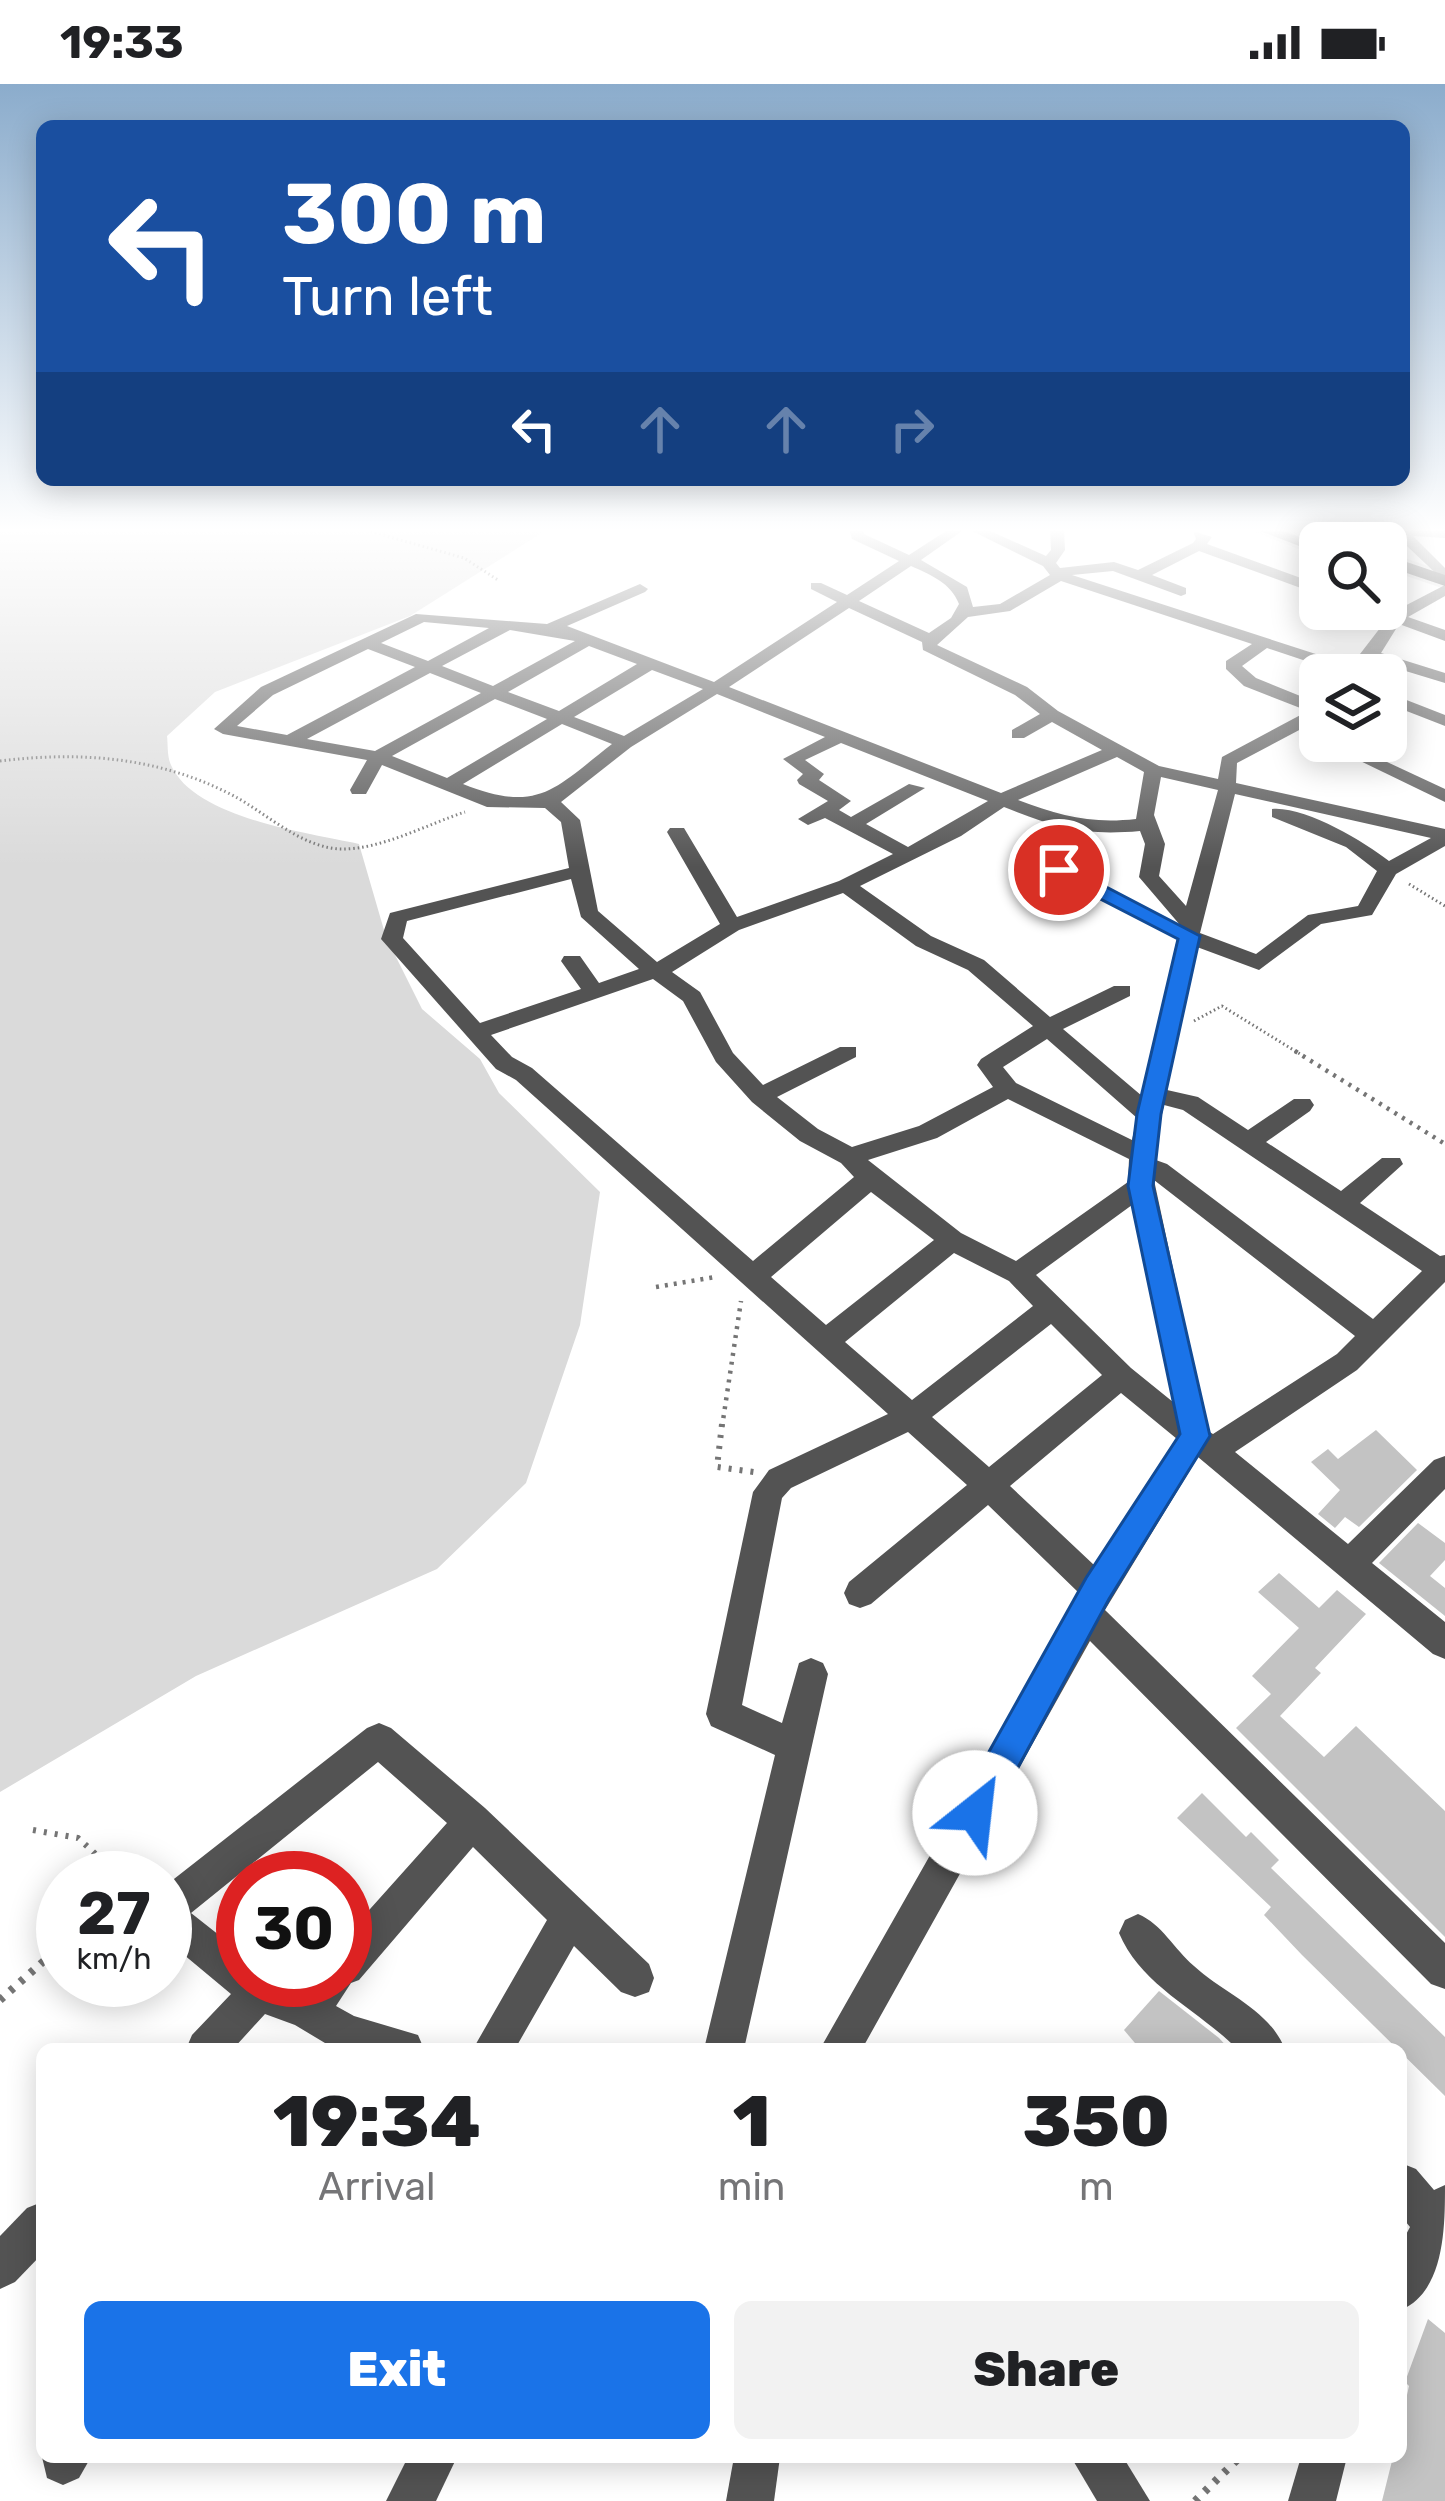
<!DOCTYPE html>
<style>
:root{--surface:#fff;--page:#f2f2f2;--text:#202124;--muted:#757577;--accent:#1a73e8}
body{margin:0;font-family:Rubik,sans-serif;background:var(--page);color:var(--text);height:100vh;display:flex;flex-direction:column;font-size:45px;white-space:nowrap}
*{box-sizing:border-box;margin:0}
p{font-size:39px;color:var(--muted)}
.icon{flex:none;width:66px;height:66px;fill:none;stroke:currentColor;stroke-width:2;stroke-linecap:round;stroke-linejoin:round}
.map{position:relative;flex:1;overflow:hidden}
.side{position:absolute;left:36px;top:1959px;width:1371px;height:420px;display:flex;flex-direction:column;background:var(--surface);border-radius:18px;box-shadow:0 6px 30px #0003}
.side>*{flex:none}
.banner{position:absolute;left:36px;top:36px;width:1374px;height:366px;border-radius:18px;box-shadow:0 6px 30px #0003;background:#1a4fa0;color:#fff;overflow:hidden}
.tools{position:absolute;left:1299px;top:438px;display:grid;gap:24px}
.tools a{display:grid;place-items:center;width:108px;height:108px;border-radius:18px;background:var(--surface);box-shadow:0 6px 30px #0003;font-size:60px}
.speed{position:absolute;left:36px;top:1767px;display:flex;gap:24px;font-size:60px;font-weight:700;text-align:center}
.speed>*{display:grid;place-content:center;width:156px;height:156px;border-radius:50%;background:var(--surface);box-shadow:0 6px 30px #0003;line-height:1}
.speed small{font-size:30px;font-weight:400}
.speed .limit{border:18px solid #d22;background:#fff;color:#111}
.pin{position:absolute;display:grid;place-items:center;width:102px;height:102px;color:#fff;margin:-51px;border:6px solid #fff;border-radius:50%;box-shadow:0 3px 12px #0007}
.me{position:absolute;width:132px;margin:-66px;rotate:29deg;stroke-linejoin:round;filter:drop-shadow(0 0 9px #0008)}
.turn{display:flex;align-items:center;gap:42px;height:252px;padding:0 48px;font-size:54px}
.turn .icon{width:156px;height:156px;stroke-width:2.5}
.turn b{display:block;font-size:84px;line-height:102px}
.lanes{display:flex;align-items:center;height:114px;padding:0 48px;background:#0003;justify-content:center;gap:60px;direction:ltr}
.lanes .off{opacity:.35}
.eta{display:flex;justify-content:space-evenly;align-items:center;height:204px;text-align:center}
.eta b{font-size:72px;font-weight:800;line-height:84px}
.action{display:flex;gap:24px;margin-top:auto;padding:24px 48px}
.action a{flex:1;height:138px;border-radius:18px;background:var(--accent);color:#fff;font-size:48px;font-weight:800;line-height:138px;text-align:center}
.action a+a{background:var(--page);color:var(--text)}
.status{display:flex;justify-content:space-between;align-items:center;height:84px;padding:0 60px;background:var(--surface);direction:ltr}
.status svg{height:33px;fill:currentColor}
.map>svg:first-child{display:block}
.green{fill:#dadada}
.building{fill:#c3c3c3}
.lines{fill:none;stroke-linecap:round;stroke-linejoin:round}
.major-casing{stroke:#dbdbdb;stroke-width:6}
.path-far3{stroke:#757575;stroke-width:3;stroke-dasharray:1.5 3;stroke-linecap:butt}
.path-far2{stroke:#757575;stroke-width:4.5;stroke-dasharray:3 6;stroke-linecap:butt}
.path-far1{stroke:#757575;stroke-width:6;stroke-dasharray:3 8;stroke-linecap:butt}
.path{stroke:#757575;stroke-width:8;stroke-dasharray:4.5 9;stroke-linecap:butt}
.minor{fill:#535353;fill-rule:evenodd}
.major{fill:#000;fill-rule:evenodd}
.route{fill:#1a73e8;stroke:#114b97;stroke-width:3}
</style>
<div class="status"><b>19:33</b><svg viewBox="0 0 49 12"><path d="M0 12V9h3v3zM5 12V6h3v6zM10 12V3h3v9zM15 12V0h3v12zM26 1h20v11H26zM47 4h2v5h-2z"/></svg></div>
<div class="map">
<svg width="1445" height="2417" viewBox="0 0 1445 2417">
<rect width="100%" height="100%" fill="#fff"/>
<!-- green -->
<path class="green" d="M0,445H548L410,532L215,608L167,652C168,660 167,673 171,681C194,734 308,749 359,760L386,853L422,925L480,975L499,1009L600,1108L580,1241L526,1399L437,1485L196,1592L0,1708Z"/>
<!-- building -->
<g class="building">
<path d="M1376,1346L1417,1386L1359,1443L1345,1433L1335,1444L1318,1430L1340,1406L1311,1378L1328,1365L1338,1375Z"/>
<path d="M1418,1439L1445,1459V1476L1430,1492L1445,1504V1532L1379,1479Z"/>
<path d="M1279,1489L1319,1524L1337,1506L1366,1530L1315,1584L1321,1589L1280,1632L1324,1673L1356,1642L1445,1727V1853L1236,1644L1271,1610L1252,1592L1299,1544L1258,1508Z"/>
<path d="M1202,1709L1246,1753L1251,1748L1279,1776L1271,1784L1445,1953V2012L1302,1871L1264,1831L1271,1823L1177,1734Z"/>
<path d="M1159,1907L1219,1954L1229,1965H1140L1124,1946Z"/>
<path d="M1428,2235L1445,2249V2417H1382L1393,2373H1401V2338L1409,2302L1405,2298Z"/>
</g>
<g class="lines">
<!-- major casing -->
<g class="major-casing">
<g id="major">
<path d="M1255,445H1277L1320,460V470Z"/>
<path d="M1386,471L1445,491V502L1386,482Z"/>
</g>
</g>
<!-- path-far3 -->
<g class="path-far3">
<path d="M362,445L464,474L498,496"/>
<path d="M1339,445L1356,454"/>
<path d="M0,677C81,667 160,673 234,712C266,729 302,764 341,765C380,766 428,740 465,728"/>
<path d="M1409,800L1445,822"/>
<path d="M1194,937L1222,922L1300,970"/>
</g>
<!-- path-far2 -->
<g class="path-far2">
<path d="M1295,967L1445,1060"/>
<path d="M656,1203L715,1193"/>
<path d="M722,1343L741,1217"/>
</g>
<!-- path-far1 -->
<g class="path-far1">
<path d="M722,1340L717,1383L754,1388"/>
<path d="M33,1746L78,1754L122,1794"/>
</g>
<!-- path -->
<g class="path">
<path d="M0,1916L63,1860"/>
<path d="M1195,2417L1240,2373"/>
</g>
<!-- minor -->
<g class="minor">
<path d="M849,445H863L864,450L909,471L949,445H965L921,476L967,503L973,523L1000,520L1050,491L1043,482L968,445H986L1046,472L1051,466L1050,445H1064L1065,466L1056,479L1060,484L1114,478L1138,486L1193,459L1196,455L1193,447L1212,453L1207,460L1320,501V511L1199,467L1152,491L1186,504V510L1181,512L1113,487L1072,491L1356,583L1360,570L1387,535L1366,525L1395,527L1445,501V512L1408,533L1445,546V557L1399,540L1381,569L1445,589V599L1376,578L1367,591H1348L1267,564L1242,582L1256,594L1320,620V635L1237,679L1236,699L1445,745V762L1396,790L1372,831L1321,840L1259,886L1197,863L1167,1006L1198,1013L1248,1046L1294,1015H1310L1314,1021L1310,1027L1266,1058L1341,1107L1382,1074H1400L1403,1080L1360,1119L1440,1172L1445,1171V1198L1357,1286L1235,1368L1348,1460L1434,1376L1445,1372V1405L1372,1479L1445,1538V1575L1433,1570L1198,1373L1105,1526L1445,1859V1905L1431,1900L1090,1557L862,1965H820L1079,1509L988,1421L871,1520L860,1524L849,1520L844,1509L849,1498L967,1401L908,1348L791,1404L782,1414L742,1621L782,1639L799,1579L811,1574L823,1579L828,1590L744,1965H704L775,1671L711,1642L706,1630L753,1408L769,1386L888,1330L516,996L496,985L381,855L390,829L569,784L561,738L545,724L487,723L382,681L366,710H352L350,706L367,676L223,650L214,645L261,603L416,530L547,540L640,500L648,505L645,508L567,542L714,598L837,518L811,505V499H821L847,511L899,477L852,455ZM911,482C931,491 951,499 959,520L951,534L929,549L859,517ZM1061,497L1252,560L1226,577V585L1244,602L1308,627L1222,673L1218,695L1159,682L1058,627L1027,603L937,561L968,533L1010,527ZM849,524L922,558L923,566L1015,611L1040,630L1012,646V654H1024L1052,638L1102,666L1001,709L729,603ZM424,538L489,544L428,577L381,559ZM510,546L575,557L493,602L442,582ZM589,562L637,580L559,627L508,608ZM368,565L415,583L287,651L237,642L273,611ZM652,586L703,605L624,652L574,633ZM430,589L481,609L375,667L307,655ZM717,610L825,653L783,675L803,690L797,696L799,700L828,717L798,735L808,741L825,734L893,770L839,797L737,833L684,744H670L667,748L720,840L657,878L598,827L580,736L561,718L631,663ZM495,615L547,635L447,694L392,672ZM562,640L612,660C554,705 539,730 463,700ZM841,659L988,717L908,763L866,740L925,704L909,700L851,733L839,726L851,717L819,696L824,690L805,676ZM1117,673L1144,688L1136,735C1091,740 1060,732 1018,716ZM1161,693L1218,706L1186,822L1159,792L1165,760L1154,731ZM1235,710L1431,754L1389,777C1363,757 1305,722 1272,725V733L1346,763L1377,787L1358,822L1308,831L1256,870L1200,849ZM1004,723C1056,744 1084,752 1140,747L1145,760L1139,793L1180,841L1074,786L1079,781L1076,777H1062L1049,786L1177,855L1142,1012L1063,945L1130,912V902H1114L1050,933L984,876L931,852L860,802L961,752ZM571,795L581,833L639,885L599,899L580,872H564L561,877L581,905L480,939L403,854L407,837ZM843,809L916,862L968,886L1033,942L981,975L977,981L993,1003L919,1042L852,1063L818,1045L777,1013L856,973V963H840L763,1001L733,969L700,908L672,888L739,846ZM653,895L683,917L716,978L752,1018L800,1057L841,1079L854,1093L753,1177L532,984L512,973L491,951ZM1047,955L1137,1034L1132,1056L1016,999L1003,983ZM1008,1015L1129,1075L1128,1098L1016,1177L961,1149L868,1076L937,1054ZM1164,1021L1183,1026L1422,1187L1373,1235L1167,1080L1153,1075ZM1154,1096L1355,1252L1337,1270L1213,1350L1208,1347ZM871,1108L934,1156L826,1241L771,1193ZM1132,1121L1173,1318L1131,1284L1036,1191ZM954,1169L1009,1197L1033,1222L912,1316L845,1258ZM1051,1240L1102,1291L989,1383L932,1333ZM1121,1309L1177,1355L1094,1481L1010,1402Z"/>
<path d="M1390,446H1445V454L1413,452L1445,484V498Z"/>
<path d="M1386,608L1445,631V642L1386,619Z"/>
<path d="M1319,657H1342L1445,705V718Z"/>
<path d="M379,1639L391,1644L485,1724L649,1880L654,1894L649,1908L635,1913L621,1908L574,1862L515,1965H473L547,1836L473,1763L359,1896L351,1899L336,1922L354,1932L418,1951L424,1965H335L295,1941L265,1930L233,1965H186L192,1951L231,1910L165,1855V1802L367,1644ZM378,1678L447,1739L345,1853V1896H307L300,1904L279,1896H243V1870L191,1829Z"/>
<path d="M1138,1830C1162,1840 1174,1865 1194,1882C1224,1910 1268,1924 1285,1965H1237C1199,1926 1141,1902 1119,1849L1125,1836Z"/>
<path d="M1401,2079L1416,2085L1434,2106L1445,2101C1445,2143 1445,2207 1401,2226V2160L1410,2143L1401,2132Z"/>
<path d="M42,2118V2170L15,2198L0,2205V2152L27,2124Z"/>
<path d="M42,2373H91L79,2394L63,2401L47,2394Z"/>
<path d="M408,2373H457L436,2417H386Z"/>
<path d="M734,2373H780L774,2417H726Z"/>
<path d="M1071,2373H1123L1150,2417H1097Z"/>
<path d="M1301,2373H1347L1336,2417H1288Z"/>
</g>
<!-- major -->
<use href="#major" class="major"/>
</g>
<!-- sky -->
<linearGradient id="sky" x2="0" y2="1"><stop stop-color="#8baccc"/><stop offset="0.57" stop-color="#fff"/><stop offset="1" stop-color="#fff" stop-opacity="0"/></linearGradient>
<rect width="1445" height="783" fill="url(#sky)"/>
<!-- route -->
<path class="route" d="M1052,782H1066L1200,852L1161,1030L1153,1102L1210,1352L1109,1515L987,1741L975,1747L962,1741L957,1729L962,1716L1086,1494L1180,1350L1128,1102L1137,1030L1178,855L1052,790Z"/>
</svg>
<div class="tools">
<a><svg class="icon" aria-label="search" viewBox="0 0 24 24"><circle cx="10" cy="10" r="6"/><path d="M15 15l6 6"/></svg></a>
<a><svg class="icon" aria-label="layers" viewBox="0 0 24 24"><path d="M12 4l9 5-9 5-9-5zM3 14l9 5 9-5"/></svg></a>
</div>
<div class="speed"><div>27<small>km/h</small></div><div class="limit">30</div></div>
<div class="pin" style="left:1059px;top:786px;background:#d93025"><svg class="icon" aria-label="arrive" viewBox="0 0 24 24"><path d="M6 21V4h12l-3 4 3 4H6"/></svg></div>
<svg class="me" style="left:975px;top:1729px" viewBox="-20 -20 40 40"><circle r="19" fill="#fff"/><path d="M0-13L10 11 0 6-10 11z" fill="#1a73e8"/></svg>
<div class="banner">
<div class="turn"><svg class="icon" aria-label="left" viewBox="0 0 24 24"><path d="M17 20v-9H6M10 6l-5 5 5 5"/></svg><div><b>300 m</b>Turn left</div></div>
<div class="lanes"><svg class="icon" aria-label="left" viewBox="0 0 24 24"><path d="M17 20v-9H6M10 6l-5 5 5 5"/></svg><svg class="icon off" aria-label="ahead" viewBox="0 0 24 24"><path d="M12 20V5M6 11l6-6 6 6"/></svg><svg class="icon off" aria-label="ahead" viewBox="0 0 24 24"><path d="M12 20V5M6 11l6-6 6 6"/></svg><svg class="icon off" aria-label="right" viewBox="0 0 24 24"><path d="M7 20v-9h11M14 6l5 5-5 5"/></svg></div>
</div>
<section class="side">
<div class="eta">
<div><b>19:34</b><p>Arrival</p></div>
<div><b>1</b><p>min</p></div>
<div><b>350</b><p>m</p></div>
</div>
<div class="action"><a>Exit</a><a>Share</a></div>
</section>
</div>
